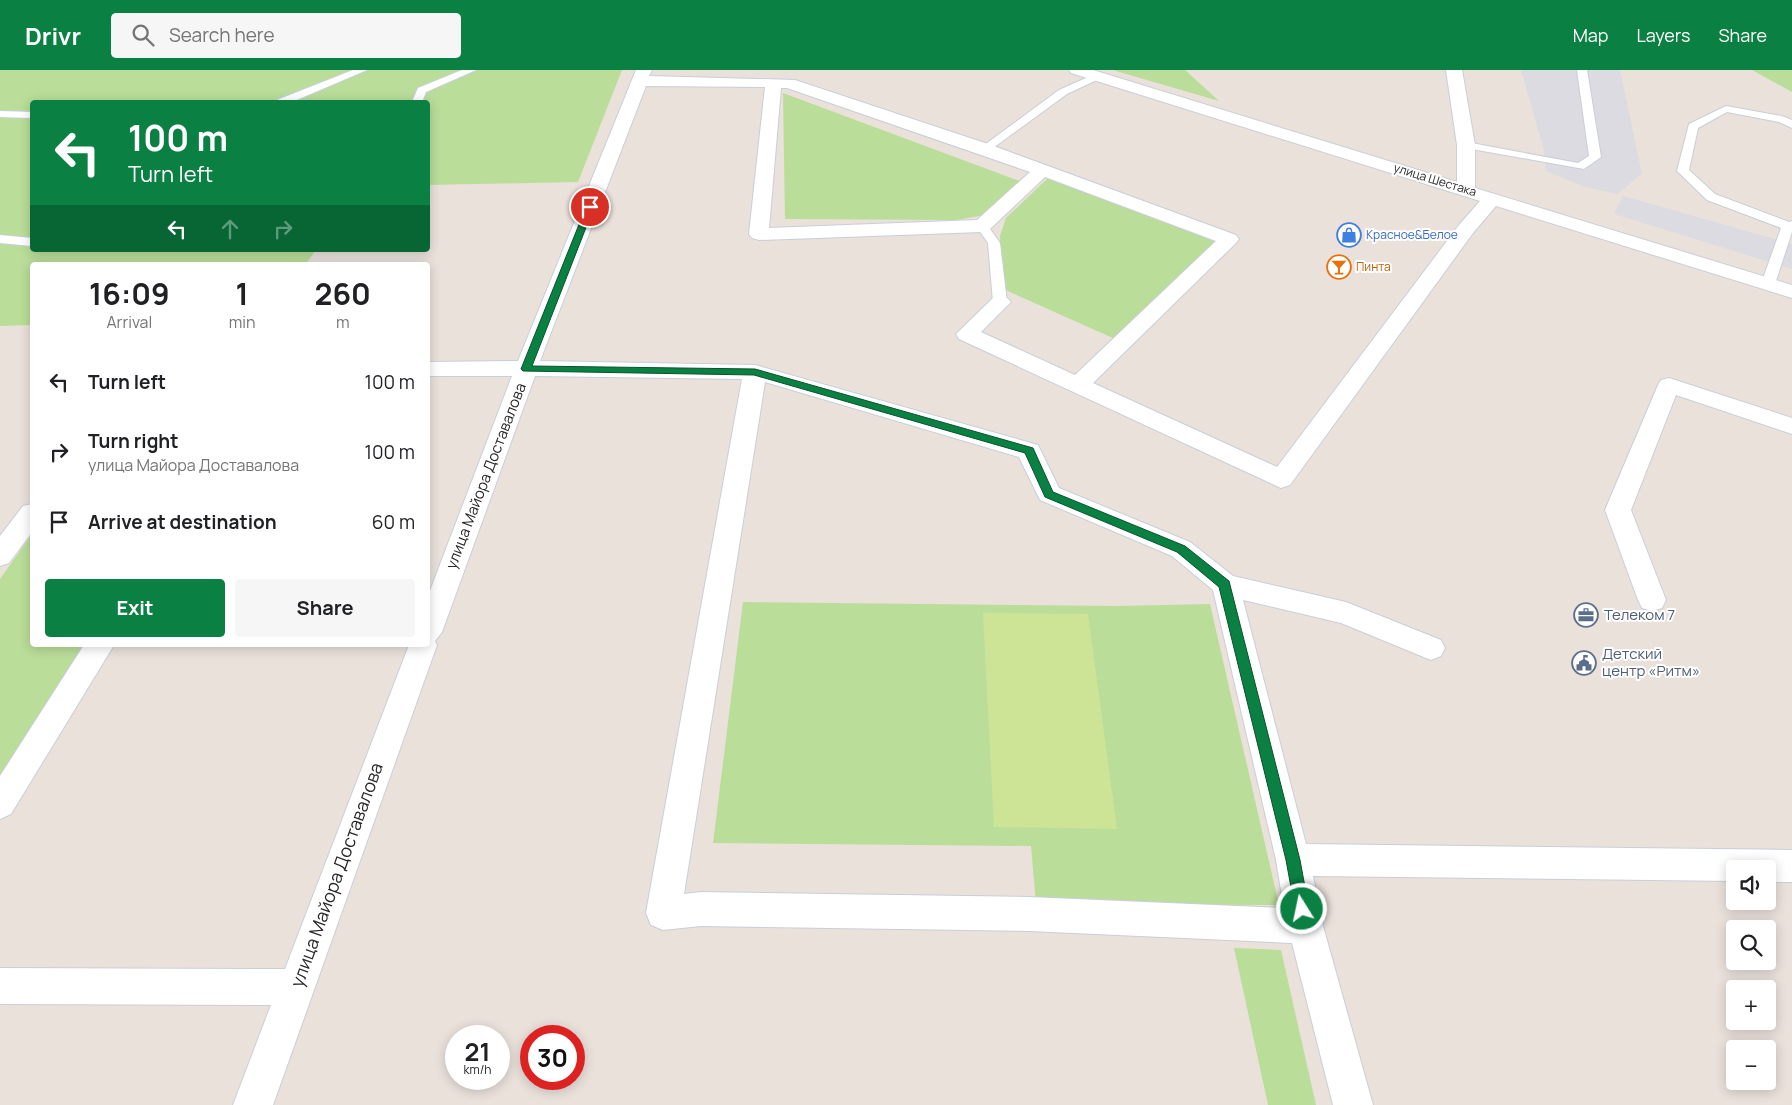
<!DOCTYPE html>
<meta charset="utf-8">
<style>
:root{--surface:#fff;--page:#f6f6f6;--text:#202124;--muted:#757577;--accent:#0b8043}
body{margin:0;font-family:Manrope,sans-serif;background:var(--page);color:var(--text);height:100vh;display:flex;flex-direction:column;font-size:19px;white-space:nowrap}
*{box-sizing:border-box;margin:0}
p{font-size:16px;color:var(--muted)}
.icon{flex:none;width:28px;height:28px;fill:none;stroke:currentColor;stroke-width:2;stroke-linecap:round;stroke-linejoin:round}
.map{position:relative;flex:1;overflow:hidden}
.panel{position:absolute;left:30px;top:192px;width:400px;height:385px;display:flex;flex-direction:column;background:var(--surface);border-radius:5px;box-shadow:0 2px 12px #0003}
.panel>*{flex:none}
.guide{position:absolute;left:30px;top:30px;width:400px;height:152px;border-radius:5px;box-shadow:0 2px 12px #0003;background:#0b8043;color:#fff;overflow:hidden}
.controls{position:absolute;left:1726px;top:790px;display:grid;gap:10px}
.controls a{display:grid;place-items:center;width:50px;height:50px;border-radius:5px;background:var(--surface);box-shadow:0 2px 12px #0003;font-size:25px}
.speed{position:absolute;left:445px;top:955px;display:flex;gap:10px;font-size:25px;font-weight:700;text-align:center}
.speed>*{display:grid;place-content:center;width:65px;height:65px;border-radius:50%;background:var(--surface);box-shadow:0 2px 12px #0003;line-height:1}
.speed small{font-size:12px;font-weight:400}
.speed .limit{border:8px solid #d22;background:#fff;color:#111}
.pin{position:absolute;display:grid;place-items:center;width:42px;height:42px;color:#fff;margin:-21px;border:2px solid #fff;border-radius:50%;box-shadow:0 1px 5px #0007}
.me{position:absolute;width:55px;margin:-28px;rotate:350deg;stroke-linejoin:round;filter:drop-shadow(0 0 4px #0008)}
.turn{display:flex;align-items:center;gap:18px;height:105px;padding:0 15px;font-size:22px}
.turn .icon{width:65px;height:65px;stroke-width:2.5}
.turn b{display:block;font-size:35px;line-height:42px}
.lanes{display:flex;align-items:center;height:48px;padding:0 15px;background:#0003;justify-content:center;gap:25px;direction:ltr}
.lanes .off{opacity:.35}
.eta{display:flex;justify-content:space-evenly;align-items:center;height:85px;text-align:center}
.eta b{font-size:30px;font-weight:700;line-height:35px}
.button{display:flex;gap:10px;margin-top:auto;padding:10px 15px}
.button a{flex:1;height:58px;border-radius:5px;background:var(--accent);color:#fff;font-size:20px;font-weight:700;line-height:58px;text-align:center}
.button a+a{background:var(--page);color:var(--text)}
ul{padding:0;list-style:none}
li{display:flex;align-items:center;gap:15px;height:70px;padding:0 15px}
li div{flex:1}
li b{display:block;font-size:19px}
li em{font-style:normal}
header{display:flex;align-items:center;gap:30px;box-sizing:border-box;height:70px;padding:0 25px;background:var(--accent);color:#fff}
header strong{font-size:24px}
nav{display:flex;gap:28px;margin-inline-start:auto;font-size:18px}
.search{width:350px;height:45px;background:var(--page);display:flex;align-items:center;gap:12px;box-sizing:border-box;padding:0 18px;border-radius:5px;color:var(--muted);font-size:19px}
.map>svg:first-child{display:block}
.industrial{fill:#dcdbe2}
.green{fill:#badd9a}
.pitch{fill:#cde496}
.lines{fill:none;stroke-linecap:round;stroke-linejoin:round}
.lane-casing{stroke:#c9ced9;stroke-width:2}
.street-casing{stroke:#c9ced9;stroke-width:2}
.lane{fill:#fff;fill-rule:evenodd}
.street{fill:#fff;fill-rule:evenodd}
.route{fill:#0b8043;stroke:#07532c}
.labels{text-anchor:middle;stroke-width:4;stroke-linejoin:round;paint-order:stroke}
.far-street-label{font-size:12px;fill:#282828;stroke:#fff}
.far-shop-label{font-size:12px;fill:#366cbe;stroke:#fff;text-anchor:start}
.far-food-label{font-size:12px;fill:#c56008;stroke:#fff;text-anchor:start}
.street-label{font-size:15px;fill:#282828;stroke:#fff}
.service-label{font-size:15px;fill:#4e5e75;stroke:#fff;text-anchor:start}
.near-street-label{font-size:18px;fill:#282828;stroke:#fff}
</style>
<header>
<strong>Drivr</strong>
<div class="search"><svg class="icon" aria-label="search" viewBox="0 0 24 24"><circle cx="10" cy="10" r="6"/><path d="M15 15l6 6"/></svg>Search here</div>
<nav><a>Map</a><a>Layers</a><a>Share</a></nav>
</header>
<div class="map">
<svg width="1792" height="1035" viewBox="0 0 1792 1035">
<rect width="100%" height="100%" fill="#eae1db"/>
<!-- industrial -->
<g class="industrial">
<path d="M1521,0H1620L1642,104L1617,124L1585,117L1546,101L1544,80Z"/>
<path d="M1623,126L1792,174V199L1614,144Z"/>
</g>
<!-- green -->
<g class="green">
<path d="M0,0H622L578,112L428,115V32H32V180H316L305,195H32V255L0,256Z"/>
<path d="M1114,0H1185L1219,31L1116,1Z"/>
<path d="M1752,0H1792V22Z"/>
<path d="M783,23L1025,113L985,145L956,150L785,149Z"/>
<path d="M1048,108L1219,170L1115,269L1001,218L1000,166L1006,148Z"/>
<path d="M32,464V575H89L0,714V509Z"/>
<path d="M743,532L1118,536L1210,534L1279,835L1036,834L1031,776L713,773Z"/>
<path d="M1234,878L1281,880L1316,1035H1268Z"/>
</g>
<!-- pitch -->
<path class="pitch" d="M983,543L1088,544L1117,759L994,757Z"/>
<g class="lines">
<!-- lane casing -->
<g class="lane-casing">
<g id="lane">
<path d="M353,0H367L292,32H272Z"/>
<path d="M462,0H476L426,22L422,32H412L418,18Z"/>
<path d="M1577,0H1587L1601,87L1584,99L1466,78L1460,75L1466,72L1578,93L1589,86Z"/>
<path d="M1097,3L1102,6L1101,8L1067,24L989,81L985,82L979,79L1059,20Z"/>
<path d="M1726,36L1782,46L1792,50V58L1779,52L1727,42L1698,58L1689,100L1715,124L1789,152L1792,151V162L1775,214L1768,218L1761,214L1781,158L1707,130L1677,101L1689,54Z"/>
<path d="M0,41L32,42V48L0,47Z"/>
<path d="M982,152L986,153L1000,173L1007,232L1000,236L993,232L988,173L976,156Z"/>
<path d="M0,165L32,168V176L0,173Z"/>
</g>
</g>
<!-- street casing -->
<g class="street-casing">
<g id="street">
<path d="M636,0H652L649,6L795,10L991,75L1236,165L1239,169L1236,173L1093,313L1277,397L1459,155L1480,131L1071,3L1069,0H1093L1457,112V75L1446,0H1462L1475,75V118L1792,215V228L1496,136L1473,163L1290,415L1281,418L959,269L956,264L993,228L1000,226L1007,228L1011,232L981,262L1075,305L1216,171L1045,107L989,160L982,162L759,170L752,168L749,164L765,17L646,16L540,291L755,295L1038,375L1059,418L1190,472L1233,506L1346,532L1441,570L1445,578L1441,586L1431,590L1341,553L1243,530L1306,774L1792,780V812H1768V799H1735V811L1313,806L1323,856L1373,1035H1333L1292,873L1029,861L701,856L663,860L651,855L646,843L742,309L535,306L442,562L435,571L437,575L273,1035H233L271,935L0,934V898L285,899L409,575H428V526L512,306H428V292L518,291ZM781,18H787L1030,102L977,150L769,158ZM765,312L1019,387L1040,430L1172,486L1213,520L1276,790L1284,838L1029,827L701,822L684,824Z"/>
<path d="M1669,308L1792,348V364L1676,325L1631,440L1666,530L1662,538L1652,541L1642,538L1638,530L1605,440L1658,315L1661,310Z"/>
<path d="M32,434V462L9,493L0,496V466L23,436Z"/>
<path d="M84,575H114L11,744L0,749V706Z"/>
</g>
</g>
<!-- lane -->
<use href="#lane" class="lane"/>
<!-- street -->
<use href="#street" class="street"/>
</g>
<!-- route -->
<path class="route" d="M590,135L594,137L532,296L755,299L1033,378L1053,422L1185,476L1229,511L1300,790L1309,839L1307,844L1302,846L1297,844L1295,839L1286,790L1219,517L1177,482L1045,427L1025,383L754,305L523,301L521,299L586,137Z"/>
<!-- icons -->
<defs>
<g id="shop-ring" transform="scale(1.25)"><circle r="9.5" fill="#fff" stroke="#3f7fe0" stroke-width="1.5"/><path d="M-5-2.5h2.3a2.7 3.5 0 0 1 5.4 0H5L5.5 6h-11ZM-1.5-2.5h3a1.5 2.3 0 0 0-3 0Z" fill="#3f7fe0"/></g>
<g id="bar-ring" transform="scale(1.25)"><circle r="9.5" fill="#fff" stroke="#e8710a" stroke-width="1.5"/><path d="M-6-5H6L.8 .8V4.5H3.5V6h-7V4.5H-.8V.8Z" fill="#e8710a"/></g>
<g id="office-ring" transform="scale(1.25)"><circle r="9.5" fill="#fff" stroke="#5c6f8a" stroke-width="1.5"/><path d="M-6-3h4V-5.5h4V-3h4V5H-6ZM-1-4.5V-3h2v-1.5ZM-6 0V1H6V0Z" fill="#5c6f8a"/></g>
<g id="civic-ring" transform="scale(1.25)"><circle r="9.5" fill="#fff" stroke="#5c6f8a" stroke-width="1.5"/><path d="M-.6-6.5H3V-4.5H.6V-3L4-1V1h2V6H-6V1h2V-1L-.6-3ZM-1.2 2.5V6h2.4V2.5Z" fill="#5c6f8a"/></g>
</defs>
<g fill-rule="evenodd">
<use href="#shop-ring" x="1349" y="165"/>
<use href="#bar-ring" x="1339" y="197"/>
<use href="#office-ring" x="1586" y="545"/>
<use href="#civic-ring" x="1584" y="593"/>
</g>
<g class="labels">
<!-- far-street labels -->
<g class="far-street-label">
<text transform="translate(1435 110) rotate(17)" y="4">улица Шестака</text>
</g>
<!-- far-shop labels -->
<g class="far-shop-label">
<text x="1366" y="169">Красное&amp;Белое</text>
</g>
<!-- far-food labels -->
<g class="far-food-label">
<text x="1356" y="201">Пинта</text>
</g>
<!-- street labels -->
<g class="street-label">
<text transform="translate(486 406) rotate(-69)" y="5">улица Майора Доставалова</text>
</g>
<!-- service labels -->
<g class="service-label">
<text x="1604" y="550">Телеком 7</text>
<text x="1602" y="589">Детский<tspan x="1602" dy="17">центр «Ритм»</tspan></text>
</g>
<!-- near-street labels -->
<g class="near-street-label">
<text transform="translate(337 805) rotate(-70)" y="6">улица Майора Доставалова</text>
</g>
</g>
</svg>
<div class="controls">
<a><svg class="icon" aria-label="sound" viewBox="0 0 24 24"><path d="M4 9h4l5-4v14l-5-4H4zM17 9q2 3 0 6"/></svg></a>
<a><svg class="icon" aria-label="search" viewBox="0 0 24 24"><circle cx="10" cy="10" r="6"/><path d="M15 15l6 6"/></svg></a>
<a>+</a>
<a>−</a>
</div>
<div class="speed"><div>21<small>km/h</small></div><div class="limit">30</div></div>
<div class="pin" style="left:590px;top:137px;background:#d93025"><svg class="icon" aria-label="arrive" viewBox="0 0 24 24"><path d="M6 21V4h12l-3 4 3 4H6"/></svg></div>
<svg class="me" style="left:1302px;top:839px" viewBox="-20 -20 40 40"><circle r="17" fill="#0b8043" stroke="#fff" stroke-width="3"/><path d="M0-11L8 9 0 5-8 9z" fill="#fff"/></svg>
<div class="guide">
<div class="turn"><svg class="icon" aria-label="left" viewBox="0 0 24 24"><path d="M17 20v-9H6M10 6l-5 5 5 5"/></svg><div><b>100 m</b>Turn left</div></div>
<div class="lanes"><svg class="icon" aria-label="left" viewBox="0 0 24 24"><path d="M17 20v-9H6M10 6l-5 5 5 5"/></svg><svg class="icon off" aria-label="ahead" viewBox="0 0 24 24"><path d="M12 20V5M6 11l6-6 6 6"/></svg><svg class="icon off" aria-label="right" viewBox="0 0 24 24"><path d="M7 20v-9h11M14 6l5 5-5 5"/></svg></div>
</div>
<section class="panel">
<div class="eta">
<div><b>16:09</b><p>Arrival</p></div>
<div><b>1</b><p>min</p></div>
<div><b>260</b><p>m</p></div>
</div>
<ul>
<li><svg class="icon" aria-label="left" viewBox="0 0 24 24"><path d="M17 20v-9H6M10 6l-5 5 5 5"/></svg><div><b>Turn left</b></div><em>100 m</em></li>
<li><svg class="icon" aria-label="right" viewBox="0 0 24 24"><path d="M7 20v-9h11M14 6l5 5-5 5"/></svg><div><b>Turn right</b><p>улица Майора Доставалова</p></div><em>100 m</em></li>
<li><svg class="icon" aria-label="arrive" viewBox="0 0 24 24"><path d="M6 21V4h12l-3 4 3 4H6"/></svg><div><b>Arrive at destination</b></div><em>60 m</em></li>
</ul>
<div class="button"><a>Exit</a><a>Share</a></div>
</section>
</div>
